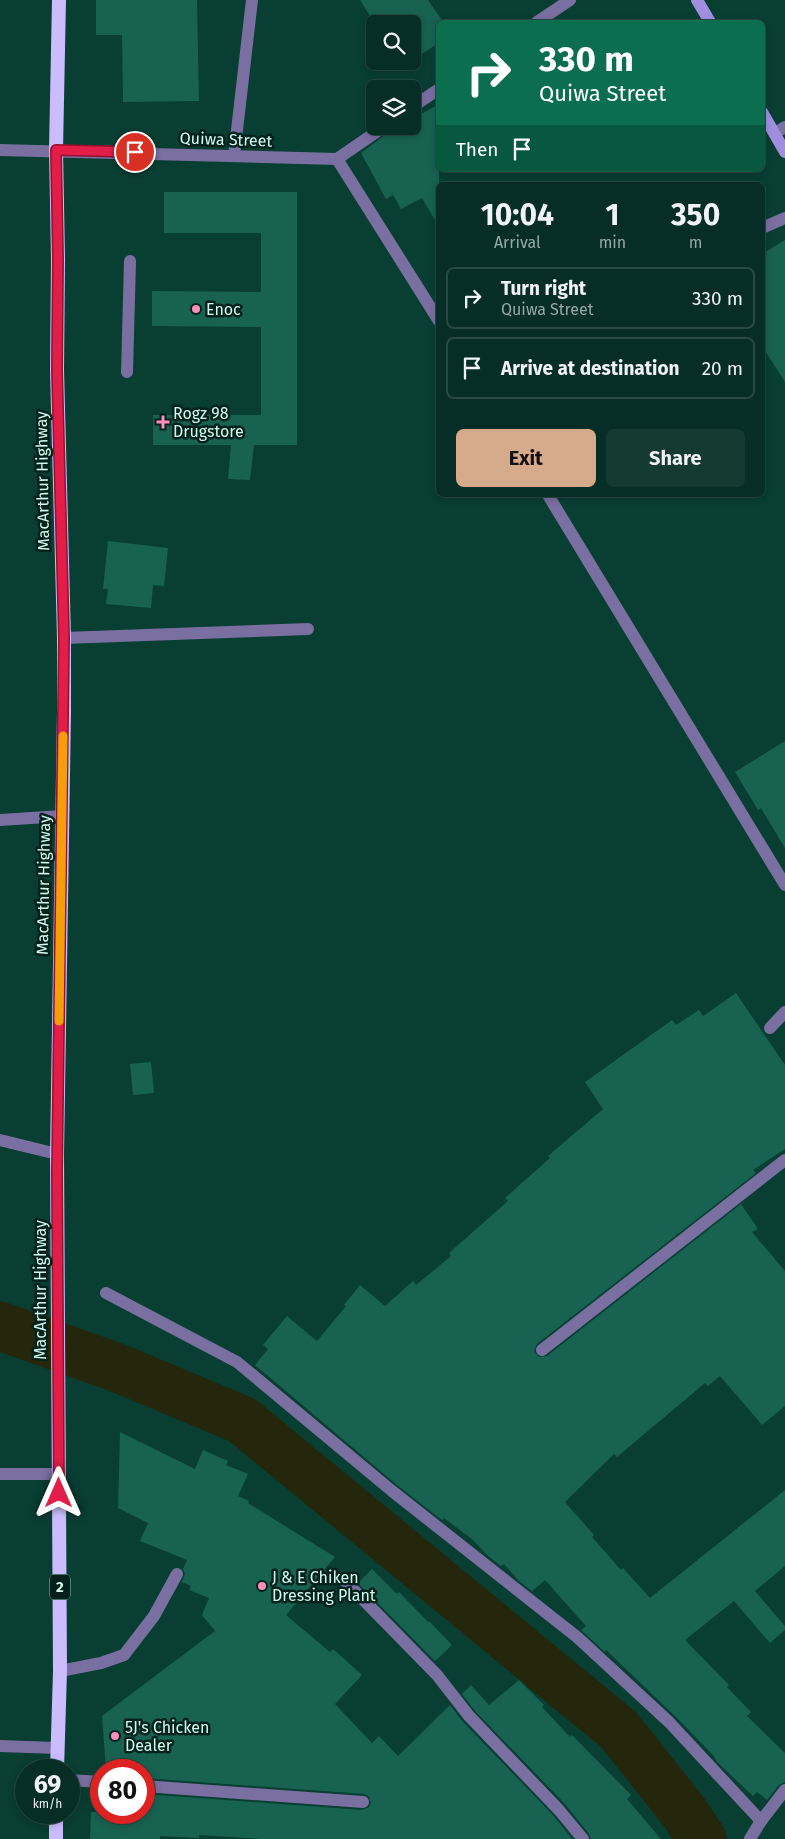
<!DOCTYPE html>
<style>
:root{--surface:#072e26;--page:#153a32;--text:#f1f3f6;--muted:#98a8a7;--line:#284a43;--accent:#d6ab8b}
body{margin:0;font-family:"Fira Sans",sans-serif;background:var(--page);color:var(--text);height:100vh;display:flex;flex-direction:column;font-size:19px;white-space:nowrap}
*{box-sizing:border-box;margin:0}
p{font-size:16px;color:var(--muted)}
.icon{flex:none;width:28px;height:28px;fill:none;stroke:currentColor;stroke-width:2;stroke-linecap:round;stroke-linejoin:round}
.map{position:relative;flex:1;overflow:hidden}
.side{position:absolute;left:436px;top:182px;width:329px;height:315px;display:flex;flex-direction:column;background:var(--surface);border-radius:8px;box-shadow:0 2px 8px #0003,0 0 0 1px var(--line)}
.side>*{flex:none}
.hud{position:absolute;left:436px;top:20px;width:329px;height:152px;border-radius:8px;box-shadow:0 2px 8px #0003,0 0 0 1px var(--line);background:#0b6e4f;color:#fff;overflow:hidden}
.buttons{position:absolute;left:366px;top:15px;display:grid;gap:10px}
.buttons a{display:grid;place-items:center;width:55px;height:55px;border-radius:8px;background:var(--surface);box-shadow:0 2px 8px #0003,0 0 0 1px var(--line);font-size:25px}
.speed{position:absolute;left:15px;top:1759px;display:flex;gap:10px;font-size:25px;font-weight:700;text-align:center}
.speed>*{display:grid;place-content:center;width:65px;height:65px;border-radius:50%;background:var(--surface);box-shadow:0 2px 8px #0003,0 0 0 1px var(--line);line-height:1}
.speed small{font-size:12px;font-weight:400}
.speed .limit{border:8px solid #d22;background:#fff;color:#111}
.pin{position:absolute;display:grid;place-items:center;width:42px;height:42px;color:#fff;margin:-21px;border:2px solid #fff;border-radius:50%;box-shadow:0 1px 5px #0007}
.me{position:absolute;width:55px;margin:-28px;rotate:0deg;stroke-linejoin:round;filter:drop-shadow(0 0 4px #0008)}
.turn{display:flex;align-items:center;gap:18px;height:105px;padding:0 20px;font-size:22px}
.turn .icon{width:65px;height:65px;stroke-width:2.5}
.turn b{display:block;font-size:35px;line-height:42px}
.then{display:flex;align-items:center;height:48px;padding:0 20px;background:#0003;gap:10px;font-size:19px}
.eta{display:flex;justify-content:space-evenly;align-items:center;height:85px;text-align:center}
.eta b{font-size:30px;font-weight:700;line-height:35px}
.cta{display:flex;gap:10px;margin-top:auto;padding:10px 20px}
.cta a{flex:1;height:58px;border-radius:8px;background:var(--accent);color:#111;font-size:20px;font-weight:700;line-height:58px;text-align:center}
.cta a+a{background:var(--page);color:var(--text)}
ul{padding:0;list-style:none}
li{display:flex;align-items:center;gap:15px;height:62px;margin:0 10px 8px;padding:0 10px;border:2px solid var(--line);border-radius:8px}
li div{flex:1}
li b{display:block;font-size:19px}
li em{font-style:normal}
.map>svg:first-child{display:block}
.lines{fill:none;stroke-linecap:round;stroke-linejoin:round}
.river{stroke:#24270b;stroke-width:49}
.building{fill:#186252}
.service{stroke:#7a6fa1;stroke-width:12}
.minor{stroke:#7a6fa1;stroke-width:12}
.secondary{stroke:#a28edf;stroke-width:12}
.trunk{stroke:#cabcfe;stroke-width:14}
.route-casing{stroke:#92132f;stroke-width:12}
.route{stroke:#e11d48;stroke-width:9}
.slow{stroke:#f59e0b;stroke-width:9}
.poi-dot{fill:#fe8ebd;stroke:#04221b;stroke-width:2}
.labels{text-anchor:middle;stroke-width:5;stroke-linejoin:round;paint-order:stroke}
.shield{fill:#04221b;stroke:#93baaf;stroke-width:1}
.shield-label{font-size:15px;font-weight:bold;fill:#d0fbee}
.street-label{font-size:16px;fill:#d0fbee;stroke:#04221b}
.poi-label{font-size:16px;fill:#d0fbee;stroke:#04221b;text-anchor:start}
</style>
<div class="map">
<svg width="785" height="1839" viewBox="0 0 785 1839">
<rect width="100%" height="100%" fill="#093e33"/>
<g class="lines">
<!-- river -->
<path class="river" d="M0,1326L118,1368L242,1420L619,1730L684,1812L702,1839"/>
</g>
<!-- building -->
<g class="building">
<path d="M96,0H197L199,101L123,102L122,35H96Z"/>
<path d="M360,0H428L443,22H439V43L412,60V24H375Z"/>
<path d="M439,104V227L422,198L401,209L393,195L386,199L361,153L397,126H412V119Z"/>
<path d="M164,192H297V445H254L250,480L228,479L231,445H153V415H261V327L152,326V291L261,292V233H164Z"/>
<path d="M785,240V382L762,346V254Z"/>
<path d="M108,541L168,548L164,586L153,585L151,608L106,604L108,589H103Z"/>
<path d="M785,741V848L761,808L758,810L735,772Z"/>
<path d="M736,993L785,1065V1149L753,1170L756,1173L537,1344L534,1351L539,1357L547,1356L741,1204L758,1229L752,1232L785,1271V1406L762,1425L720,1376L708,1386L705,1383L617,1457L614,1454L565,1502L594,1535L592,1537L621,1570L623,1568L650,1598L785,1490V1566L755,1591L785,1626V1630L770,1643L734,1601L685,1640L729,1685L727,1687L751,1712L747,1716L785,1753V1782L779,1785L767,1800L757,1792L753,1796L717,1762L714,1756L675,1716L606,1650L605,1652L581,1630L586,1626L545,1580L532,1591L519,1581L504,1564L501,1566L487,1555L473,1540L444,1518L442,1520L397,1485L255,1365L268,1349L263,1345L287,1316L317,1341L346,1306L344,1305L360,1285L385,1306L413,1281L416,1285L451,1256L449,1253L508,1201L505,1198L550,1158L548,1156L603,1109L585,1082L672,1020L676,1025L699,1010L703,1016Z"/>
<path d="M151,1062L154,1093L133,1095L130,1064Z"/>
<path d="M120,1432L195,1469L203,1450L228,1461L226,1465L248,1474L238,1496L249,1501L248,1503L335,1557L286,1615L330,1652L333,1649L362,1675L335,1704L372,1743L379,1736L398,1756L450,1705L463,1722L553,1815L572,1839H262L199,1835V1838L160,1836V1839H90L91,1812H144V1794L362,1810L369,1807L371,1802L368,1796L364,1794L144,1778V1770H106L102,1716L215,1631L202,1615L209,1598L189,1590L191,1586L182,1582L185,1574L183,1569L187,1560L140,1541L148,1523L118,1508Z"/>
<path d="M372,1569L397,1594L399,1592L428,1622L429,1621L452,1645L435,1661L358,1583Z"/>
<path d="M519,1680L544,1705L542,1707L570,1737L572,1735L631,1795L627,1799L661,1839H591L589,1834L565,1804L475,1711L462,1694L471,1685L489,1705Z"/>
</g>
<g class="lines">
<!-- service -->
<g class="service">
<path d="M234,156L252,0"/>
<path d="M762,228L785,218"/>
<path d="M127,372L130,261"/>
<path d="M64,638L308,629"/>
<path d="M0,820L62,816"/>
<path d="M60,1671L101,1663L124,1655L154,1616L177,1574"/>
<path d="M0,1746L57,1748"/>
</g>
<!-- minor -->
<g class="minor">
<path d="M537,22L570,0"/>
<path d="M412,107L439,89"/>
<path d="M775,133L785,127"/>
<path d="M0,150L337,159L385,126"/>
<path d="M337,159L439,321"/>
<path d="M548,495L785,885"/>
<path d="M770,1028L785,1012"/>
<path d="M0,1140L57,1154"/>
<path d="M106,1293L237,1362L392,1491L577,1637L669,1722L761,1821"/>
<path d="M542,1350L785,1160"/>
<path d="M0,1474H59"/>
<path d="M342,1578L437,1675L469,1716L559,1810L583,1839"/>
<path d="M69,1780L101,1782"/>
<path d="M144,1786L363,1802"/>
<path d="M750,1839L761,1821L785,1790"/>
</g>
<!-- secondary -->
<g class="secondary">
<path d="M697,0L710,22"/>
<path d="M762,112L785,152"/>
</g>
<!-- trunk -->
<g class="trunk">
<path d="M57,1770L60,1671L57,1154L64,712V638L57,370L58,259L56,150L59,0"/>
<path d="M56,1839V1812"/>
</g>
</g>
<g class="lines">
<!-- route casing -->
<g class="route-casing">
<path id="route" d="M59,1493L57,1172L64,638L57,370L58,259L56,150L135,152"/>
</g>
<!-- route -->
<use href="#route" class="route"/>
<!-- slow -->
<path class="slow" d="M59,1021L63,736"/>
</g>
<!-- markers -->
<g class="poi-dot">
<circle cx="196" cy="309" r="5"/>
<path d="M160.5 414.5h5v5h5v5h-5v5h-5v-5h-5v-5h5z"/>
<circle cx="262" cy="1586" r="5"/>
<circle cx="115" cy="1736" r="5"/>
</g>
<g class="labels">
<!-- shield labels -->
<rect class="shield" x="50" y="1574.5" width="20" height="25" rx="4"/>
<g class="shield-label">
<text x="60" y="1592">2</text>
</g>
<!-- street labels -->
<g class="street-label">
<text transform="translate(226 139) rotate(2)" y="6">Quiwa Street</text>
<text transform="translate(42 481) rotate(-91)" y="6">MacArthur Highway</text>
<text transform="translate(43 885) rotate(-89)" y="6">MacArthur Highway</text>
<text transform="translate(40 1290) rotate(-90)" y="6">MacArthur Highway</text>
</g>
<!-- poi labels -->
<g class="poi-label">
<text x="206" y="315">Enoc</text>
<text x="173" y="419">Rogz 98<tspan x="173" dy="18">Drugstore</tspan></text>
<text x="272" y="1583">J &amp; E Chiken<tspan x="272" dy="18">Dressing Plant</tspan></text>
<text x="125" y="1733">5J's Chicken<tspan x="125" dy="18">Dealer</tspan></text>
</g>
</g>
</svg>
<div class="buttons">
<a><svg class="icon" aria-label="search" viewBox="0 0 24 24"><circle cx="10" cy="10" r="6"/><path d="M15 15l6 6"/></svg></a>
<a><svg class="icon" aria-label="layers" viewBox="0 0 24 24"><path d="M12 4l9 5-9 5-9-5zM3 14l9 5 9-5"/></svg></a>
</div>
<div class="speed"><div>69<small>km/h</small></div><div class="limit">80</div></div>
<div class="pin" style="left:135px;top:152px;background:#d93025"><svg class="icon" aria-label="arrive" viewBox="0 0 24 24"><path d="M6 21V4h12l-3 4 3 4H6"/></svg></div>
<svg class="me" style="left:59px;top:1493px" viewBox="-20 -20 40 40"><path d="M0-17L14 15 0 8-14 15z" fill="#e11d48" stroke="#fff" stroke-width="4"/></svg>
<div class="hud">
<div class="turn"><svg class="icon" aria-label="right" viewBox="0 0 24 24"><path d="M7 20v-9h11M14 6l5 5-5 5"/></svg><div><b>330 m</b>Quiwa Street</div></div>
<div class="then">Then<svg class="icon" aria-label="arrive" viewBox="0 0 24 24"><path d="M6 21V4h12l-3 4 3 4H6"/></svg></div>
</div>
<section class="side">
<div class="eta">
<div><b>10:04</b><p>Arrival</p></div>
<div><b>1</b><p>min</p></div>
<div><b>350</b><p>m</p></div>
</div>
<ul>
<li><svg class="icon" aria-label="right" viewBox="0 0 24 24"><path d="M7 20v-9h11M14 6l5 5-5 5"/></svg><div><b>Turn right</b><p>Quiwa Street</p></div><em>330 m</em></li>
<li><svg class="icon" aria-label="arrive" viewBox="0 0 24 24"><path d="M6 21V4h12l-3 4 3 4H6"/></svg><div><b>Arrive at destination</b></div><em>20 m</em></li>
</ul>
<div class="cta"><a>Exit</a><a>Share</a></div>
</section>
</div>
